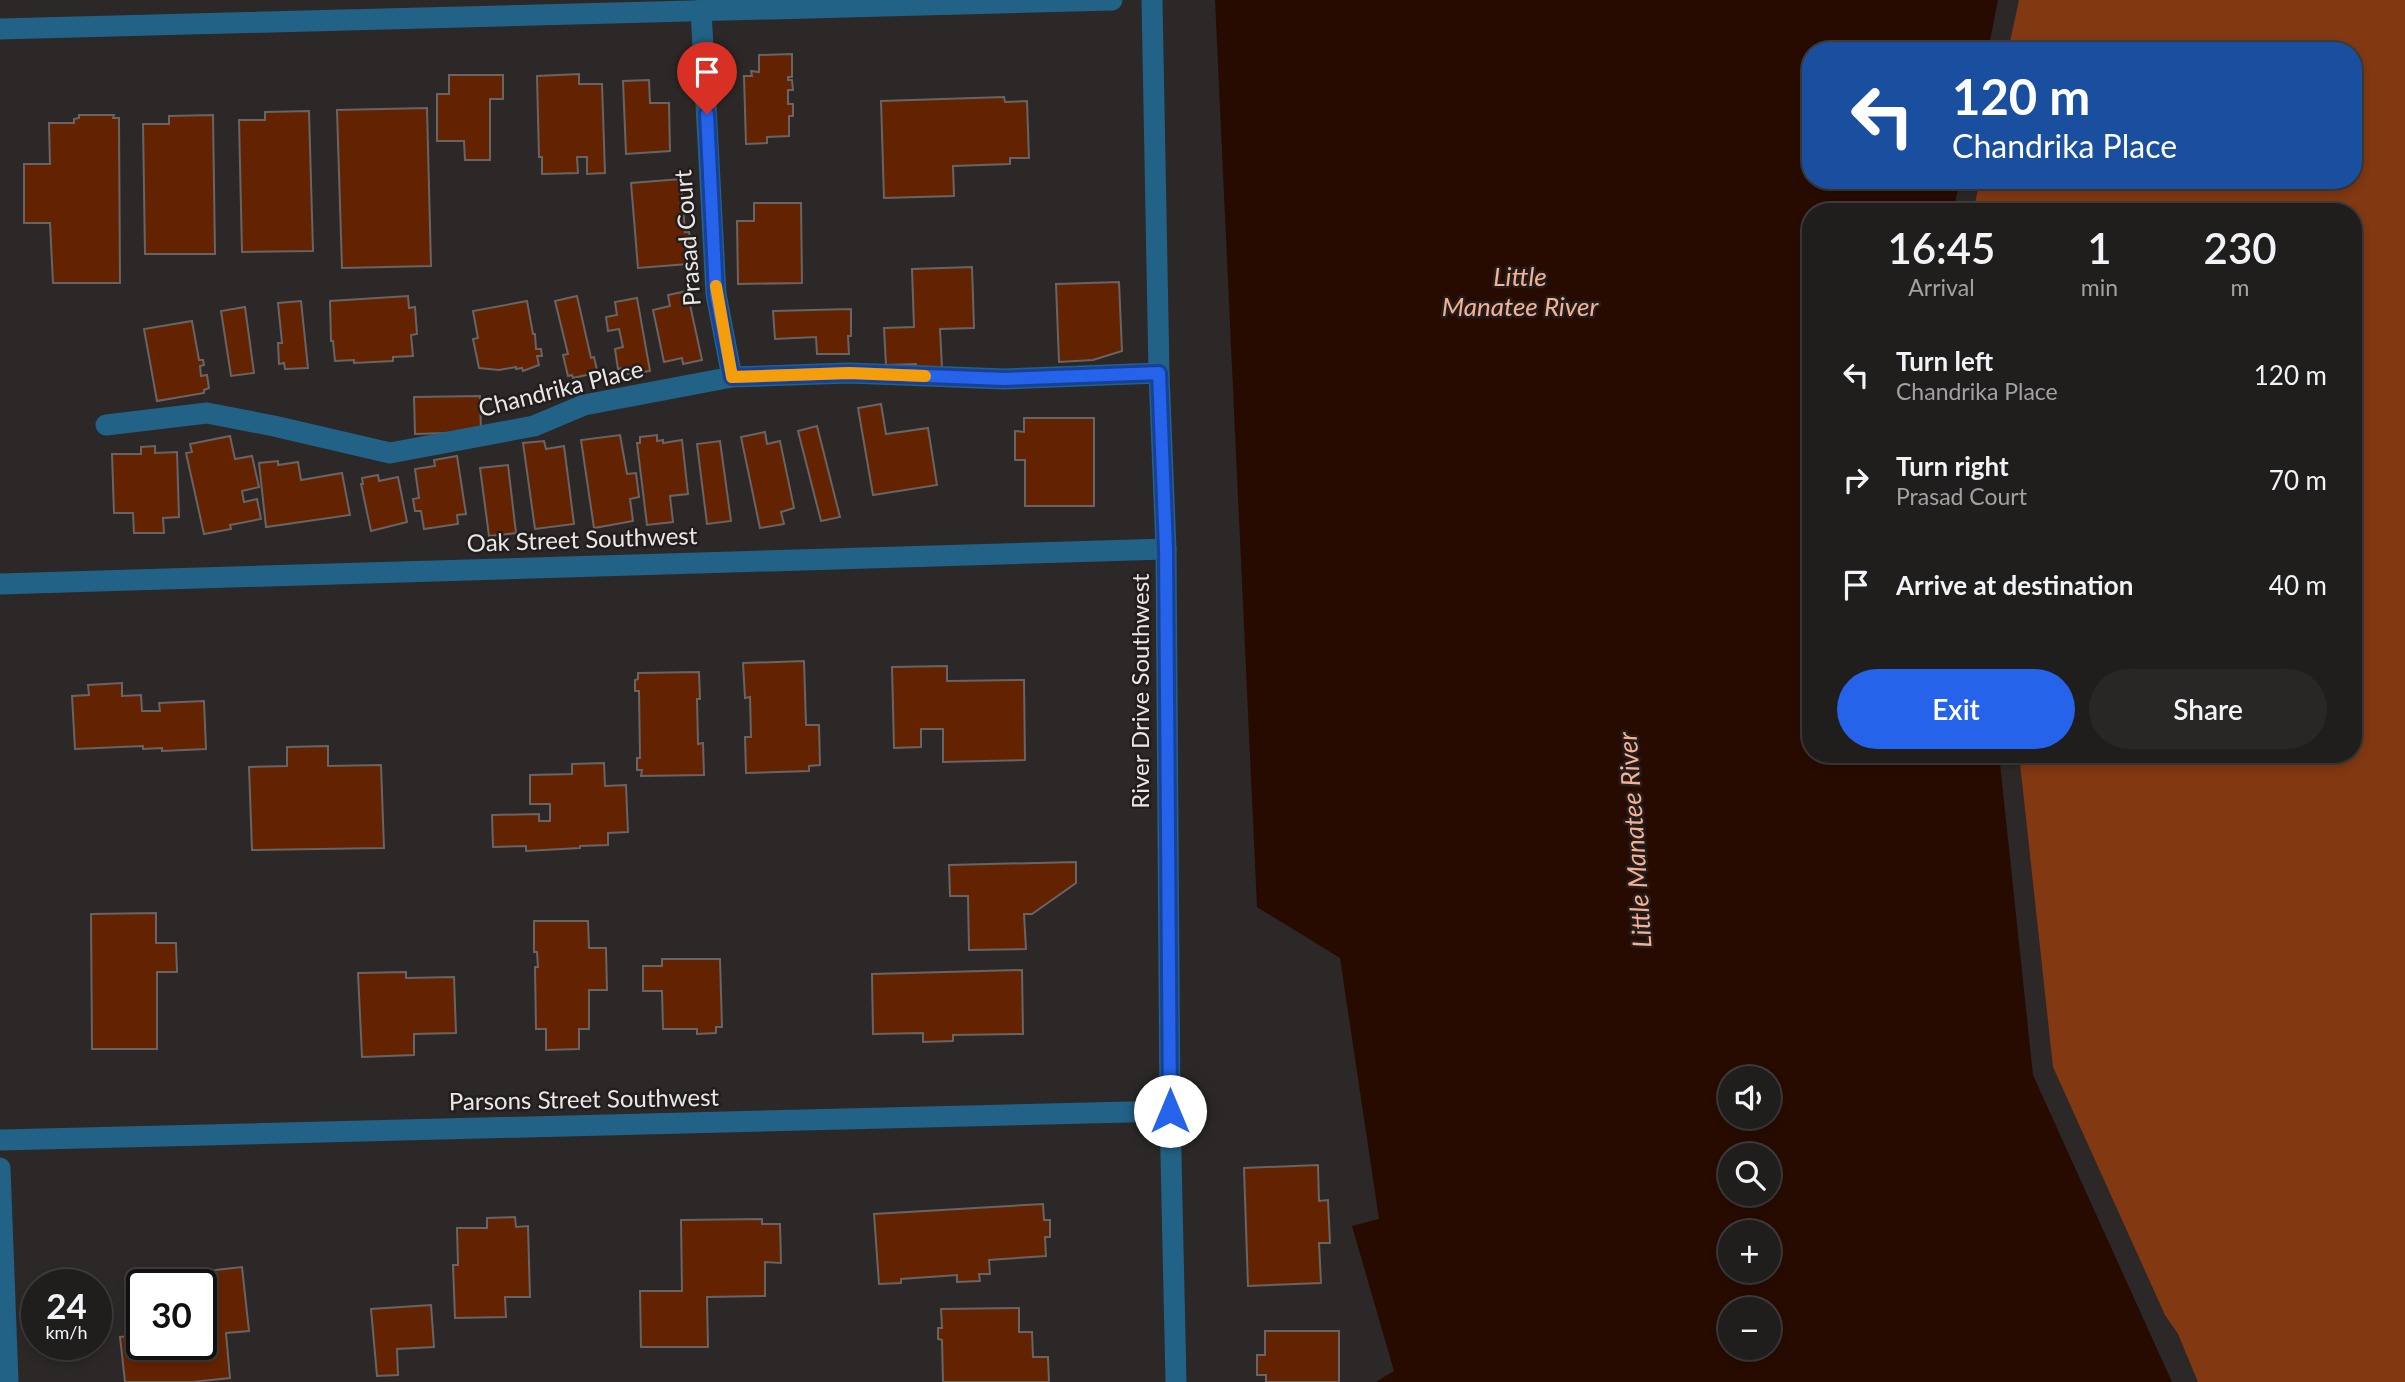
<!DOCTYPE html>
<meta charset="utf-8">
<style>
:root{--surface:#201e1d;--page:#282726;--text:#f1f3f6;--muted:#a2a2a4;--line:#3d3c3b;--accent:#2563eb}
body{margin:0;font-family:Lato,sans-serif;background:var(--page);color:var(--text);height:100vh;display:flex;flex-direction:column;font-size:26px;white-space:nowrap}
*{box-sizing:border-box;margin:0}
p{font-size:23px;color:var(--muted)}
.icon{flex:none;width:38px;height:38px;fill:none;stroke:currentColor;stroke-width:2;stroke-linecap:round;stroke-linejoin:round}
.map{position:relative;flex:1;overflow:hidden}
.drawer{position:absolute;left:1802px;top:203px;width:560px;height:560px;display:flex;flex-direction:column;background:var(--surface);border-radius:28px;box-shadow:0 4px 10px #0003,0 0 0 2px var(--line)}
.drawer>*{flex:none}
.top-card{position:absolute;left:1802px;top:42px;width:560px;height:147px;border-radius:28px;box-shadow:0 4px 10px #0003,0 0 0 2px var(--line);background:#1a4fa0;color:#fff;overflow:hidden}
.fabs{position:absolute;left:1718px;top:1066px;display:grid;gap:14px}
.fabs a{display:grid;place-items:center;width:63px;height:63px;border-radius:50%;background:var(--surface);box-shadow:0 4px 10px #0003,0 0 0 2px var(--line);font-size:35px}
.speed{position:absolute;left:21px;top:1269px;display:flex;gap:14px;font-size:35px;font-weight:700;text-align:center}
.speed>*{display:grid;place-content:center;width:91px;height:91px;border-radius:50%;background:var(--surface);box-shadow:0 4px 10px #0003,0 0 0 2px var(--line);line-height:1}
.speed small{font-size:18px;font-weight:400}
.speed .limit{border:4px solid #111;border-radius:10px;background:#fff;color:#111}
.pin{position:absolute;display:grid;place-items:center;width:60px;height:60px;color:#fff;margin:-72px -30px;border-radius:50% 50% 50% 0;rotate:-45deg;box-shadow:0 0 7px #0007}
.pin .icon{rotate:45deg}
.me{position:absolute;width:77px;margin:-38px;rotate:0deg;stroke-linejoin:round;filter:drop-shadow(0 0 5px #0008)}
.turn{display:flex;align-items:center;gap:24px;height:147px;padding:0 35px;font-size:32px}
.turn .icon{width:91px;height:91px;stroke-width:2.5}
.turn b{display:block;font-size:49px;line-height:60px}
.eta{display:flex;justify-content:space-evenly;align-items:center;height:119px;text-align:center}
.eta b{font-size:42px;font-weight:600;line-height:49px}
.cta{display:flex;gap:14px;margin-top:auto;padding:14px 35px}
.cta a{flex:1;height:80px;border-radius:42px;background:var(--accent);color:#fff;font-size:28px;font-weight:600;line-height:80px;text-align:center}
.cta a+a{background:var(--page);color:var(--text)}
ul{padding:0;list-style:none}
li{display:flex;align-items:center;gap:21px;height:105px;padding:0 35px}
li div{flex:1}
li b{display:block;font-size:26px}
li em{font-style:normal}
.map>svg:first-child{display:block}
.green{fill:#823811}
.water{fill:#270b01;fill-rule:evenodd}
.building{fill:#642300;stroke:#686463;stroke-width:2}
.lines{fill:none;stroke-linecap:round;stroke-linejoin:round}
.street{stroke:#226286;stroke-width:21}
.route-casing{stroke:#184099;stroke-width:18}
.route{stroke:#2563eb;stroke-width:12}
.slow{stroke:#f59e0b;stroke-width:12}
.labels{text-anchor:middle;stroke-width:5;stroke-linejoin:round;paint-order:stroke}
.street-label{font-size:24px;fill:#eae8e7;stroke:#221e1d}
.water-label{font-size:26px;font-style:italic;fill:#f9b091;stroke:#221e1d}
</style>
<div class="map">
<svg width="2405" height="1382" viewBox="0 0 2405 1382">
<rect width="100%" height="100%" fill="#2b2827"/>
<!-- green -->
<path class="green" d="M2019,0H2405V1382H2198L2178,1334L2165,1315L2053,1067L2019,754H2354V212H1973L1980,180H2354V51H2008Z"/>
<!-- water -->
<path class="water" d="M1215,0H1998L1988,51H1811V180H1960L1953,212H1811V754H1999L2033,1075L2172,1382H1376L1394,1371L1352,1226L1379,1219L1340,958L1257,907ZM1731,1078H1769V1116H1731ZM1731,1155H1769V1194H1731ZM1731,1232H1769V1270H1731ZM1769,1309V1348H1731V1309Z"/>
<!-- building -->
<g class="building">
<path d="M792,54V77H788V80H792L793,90H788V104H793V116H789V136L767,137V143L746,144L744,76H752L751,71L759,72V55Z"/>
<path d="M579,74V84H602L605,173L587,174V157H577L578,173L542,174V157H539L537,76Z"/>
<path d="M449,75H503V99H490V160H465L464,141H437V94H449Z"/>
<path d="M649,80L650,103H669L670,151L626,154L623,81Z"/>
<path d="M1004,97L1005,102L1027,101L1029,158H1010V164L953,166L954,196L884,198L881,101Z"/>
<path d="M427,108L431,266L342,268L337,110Z"/>
<path d="M309,111L313,251L242,252L239,120H265V112Z"/>
<path d="M79,115H114L113,118H119L120,283H53L50,223H24V164H50L49,123H74V119L79,118Z"/>
<path d="M213,115L215,254H145L143,124H169V116Z"/>
<path d="M681,179L685,232H689L691,243L687,244L688,264L638,268L631,183Z"/>
<path d="M754,203H801L802,283L738,284L737,221H754Z"/>
<path d="M972,267L974,328L940,329L942,368H917L916,364L886,365L884,328L914,327L912,269Z"/>
<path d="M1119,282L1122,351L1093,360L1059,362L1056,284Z"/>
<path d="M687,291L702,360L683,364L682,358L664,362L653,310L670,306L668,295Z"/>
<path d="M408,296L409,308L415,307L417,334L411,335L413,356L393,357V361L354,363V360L335,361L333,341H331L330,301Z"/>
<path d="M577,296L591,358L594,357L597,370H594L595,373L573,378L572,375L568,376L563,355L568,354L555,301Z"/>
<path d="M637,298L650,371L628,374L627,367L618,369L615,349L623,347L619,329L608,331L606,317L617,315L615,302Z"/>
<path d="M301,301L308,368L285,369L284,363L279,364L278,343H282L278,303Z"/>
<path d="M527,301L533,334H535L536,349H541L542,356H537L539,365L523,371L522,368L516,369V367L499,370L479,368L473,339L478,338L473,311Z"/>
<path d="M245,307L254,373L231,376L221,311Z"/>
<path d="M851,309V336H848L849,354H817L816,337L775,339L773,311Z"/>
<path d="M192,321L199,360H203L204,365L200,366L201,376L207,375L209,388L204,390V393L157,401L144,329Z"/>
<path d="M480,396L481,432L415,434L414,397Z"/>
<path d="M881,404L886,434L928,428L937,485L873,495L858,408Z"/>
<path d="M1024,418H1094V506H1025V460H1015V431L1024,432Z"/>
<path d="M817,426L840,517L821,521L798,431Z"/>
<path d="M765,432L767,444L780,441L794,508L781,512L784,524L760,528L741,437Z"/>
<path d="M620,435L627,474L636,473L639,497L630,499L633,521L594,528L581,440Z"/>
<path d="M657,435V441L663,440V443L682,440L688,494L670,496L673,522L647,525L637,443H640V437Z"/>
<path d="M230,436L235,459L252,456L259,487L242,491L244,502L257,499L261,519L230,525L231,529L204,534L186,453L192,452L190,444Z"/>
<path d="M544,441L546,449L564,446L574,524L535,529L523,443Z"/>
<path d="M720,441L731,521L707,524L697,444Z"/>
<path d="M155,446V453L177,452L179,517L163,518L164,533H134L133,513H114L112,454H141V447Z"/>
<path d="M457,456L466,514L457,515L458,524L424,529L421,511H415L413,499L419,498L415,469L435,466L434,460Z"/>
<path d="M278,461V465L298,462L301,480L342,473L350,515L266,527L259,463Z"/>
<path d="M508,465L516,533L489,536L480,468Z"/>
<path d="M378,475L379,481L398,477L407,522L371,531L361,484H363L362,478Z"/>
<path d="M804,661L806,725H819L820,765L809,766V771L746,773L745,737H751L750,697L745,698L743,663Z"/>
<path d="M947,666V681L1024,680L1025,760L943,762V729H921V747L894,748L892,667Z"/>
<path d="M699,672L700,699H697L698,744L703,743L704,775L641,776L642,770H637V758H640L639,691H635V680L638,679V673Z"/>
<path d="M122,683V696L141,695L142,711H160L159,703L204,701L206,749L162,751V748L143,749V746L75,749L72,696L89,695L88,685Z"/>
<path d="M328,746V766L381,765L384,848L252,850L249,767L287,766V747Z"/>
<path d="M604,763L605,786L626,785L628,832L608,833V845L580,846V848L526,851V846L493,847L492,815L539,814V821H550V804H530V775L572,774V764Z"/>
<path d="M1076,862V883L1032,914H1024L1026,949L969,950L968,896H950L949,865Z"/>
<path d="M156,913V943H176L177,972H157V1049H92L91,914Z"/>
<path d="M534,921H588L589,948H606L607,990H589V1029H579V1049L546,1050V1029H536L535,967H538L537,952H534Z"/>
<path d="M662,959H720L722,1027H716V1033L697,1034V1029H663L662,991H643V966H662Z"/>
<path d="M1022,970L1023,1034L953,1035V1041L923,1042V1033L873,1034L872,974Z"/>
<path d="M406,972V978L454,977L456,1033L414,1034V1055L362,1057L358,973Z"/>
<path d="M1318,1165L1319,1201L1328,1200L1330,1243H1319L1321,1283L1248,1286L1244,1168Z"/>
<path d="M1043,1204L1044,1220H1050V1237H1045L1046,1256L989,1260L990,1274H979L980,1281L957,1282V1275L901,1279V1283L879,1284L874,1214Z"/>
<path d="M515,1217L516,1227L528,1226L530,1297H505L506,1317L455,1318L453,1265H458L457,1228H487V1218Z"/>
<path d="M762,1219V1224H780L781,1263L765,1262V1296L707,1297L708,1347H641L640,1291H682L681,1220Z"/>
<path d="M242,1267L249,1331L226,1333L230,1378L192,1382H125L120,1337L142,1335V1344H201V1284H153L152,1277Z"/>
<path d="M431,1305L434,1347L397,1349L398,1375L377,1376L371,1309Z"/>
<path d="M1019,1308V1332H1032L1033,1357H1048L1049,1382H943L942,1340L938,1339V1328H942L941,1309Z"/>
<path d="M1265,1331H1339V1382H1266V1375H1257V1355H1265Z"/>
</g>
<g class="lines">
<!-- street -->
<g class="street">
<path d="M1152,0L1159,373L1166,549L1170,1111L1176,1382"/>
<path d="M701,10L716,294L732,377"/>
<path d="M0,29L1112,0"/>
<path d="M106,425L207,413L274,426L390,453L534,426L584,405L732,377L849,373L1004,379L1159,373"/>
<path d="M0,584L1166,549"/>
<path d="M0,1140L1170,1111"/>
<path d="M0,1168L8,1382"/>
</g>
</g>
<g class="lines">
<!-- route casing -->
<g class="route-casing">
<path id="route" d="M707,114L716,294L732,377L849,373L1004,379L1159,373L1166,549L1170,1111"/>
</g>
<!-- route -->
<use href="#route" class="route"/>
<!-- slow -->
<path class="slow" d="M716,286L732,377L849,373L925,376"/>
</g>
<g class="labels">
<!-- street labels -->
<g class="street-label">
<text transform="translate(688 238) rotate(-94)" y="8">Prasad Court</text>
<text transform="translate(561 389) rotate(-14)" y="8">Chandrika Place</text>
<text transform="translate(582 540) rotate(-2)" y="8">Oak Street Southwest</text>
<text transform="translate(1141 691) rotate(-90)" y="8">River Drive Southwest</text>
<text transform="translate(584 1100) rotate(-1)" y="8">Parsons Street Southwest</text>
</g>
<!-- water labels -->
<g class="water-label">
<text x="1520" y="286">Little<tspan x="1520" dy="30">Manatee River</tspan></text>
<text transform="translate(1635 840) rotate(-94)" y="9">Little Manatee River</text>
</g>
</g>
</svg>
<div class="fabs">
<a><svg class="icon" aria-label="sound" viewBox="0 0 24 24"><path d="M4 9h4l5-4v14l-5-4H4zM17 9q2 3 0 6"/></svg></a>
<a><svg class="icon" aria-label="search" viewBox="0 0 24 24"><circle cx="10" cy="10" r="6"/><path d="M15 15l6 6"/></svg></a>
<a>+</a>
<a>−</a>
</div>
<div class="speed"><div>24<small>km/h</small></div><div class="limit">30</div></div>
<div class="pin" style="left:707px;top:114px;background:#d93025"><svg class="icon" aria-label="arrive" viewBox="0 0 24 24"><path d="M6 21V4h12l-3 4 3 4H6"/></svg></div>
<svg class="me" style="left:1170px;top:1111px" viewBox="-20 -20 40 40"><circle r="19" fill="#fff"/><path d="M0-13L10 11 0 6-10 11z" fill="#2563eb"/></svg>
<div class="top-card">
<div class="turn"><svg class="icon" aria-label="left" viewBox="0 0 24 24"><path d="M17 20v-9H6M10 6l-5 5 5 5"/></svg><div><b>120 m</b>Chandrika Place</div></div>
</div>
<section class="drawer">
<div class="eta">
<div><b>16:45</b><p>Arrival</p></div>
<div><b>1</b><p>min</p></div>
<div><b>230</b><p>m</p></div>
</div>
<ul>
<li><svg class="icon" aria-label="left" viewBox="0 0 24 24"><path d="M17 20v-9H6M10 6l-5 5 5 5"/></svg><div><b>Turn left</b><p>Chandrika Place</p></div><em>120 m</em></li>
<li><svg class="icon" aria-label="right" viewBox="0 0 24 24"><path d="M7 20v-9h11M14 6l5 5-5 5"/></svg><div><b>Turn right</b><p>Prasad Court</p></div><em>70 m</em></li>
<li><svg class="icon" aria-label="arrive" viewBox="0 0 24 24"><path d="M6 21V4h12l-3 4 3 4H6"/></svg><div><b>Arrive at destination</b></div><em>40 m</em></li>
</ul>
<div class="cta"><a>Exit</a><a>Share</a></div>
</section>
</div>
